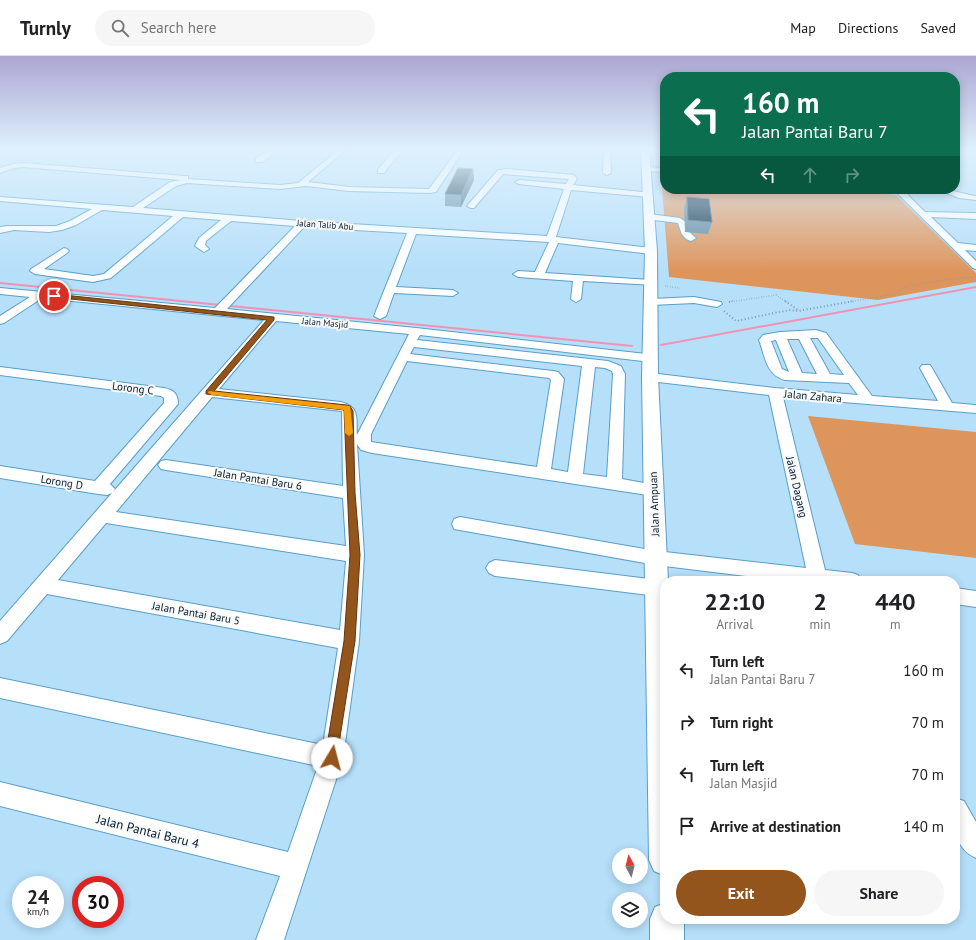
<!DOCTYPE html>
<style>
:root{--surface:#fff;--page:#f6f6f6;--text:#202124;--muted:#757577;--line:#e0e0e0;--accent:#94551c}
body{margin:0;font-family:"PT Sans",sans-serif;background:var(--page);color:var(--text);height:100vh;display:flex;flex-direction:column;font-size:15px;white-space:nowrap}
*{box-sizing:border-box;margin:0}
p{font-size:13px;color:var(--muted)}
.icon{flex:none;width:22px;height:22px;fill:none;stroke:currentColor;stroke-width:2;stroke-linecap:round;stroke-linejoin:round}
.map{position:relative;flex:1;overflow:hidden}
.side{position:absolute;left:660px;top:520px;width:300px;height:348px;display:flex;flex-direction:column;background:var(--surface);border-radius:16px;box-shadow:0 2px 10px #0003}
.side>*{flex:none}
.banner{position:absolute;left:660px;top:16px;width:300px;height:122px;border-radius:16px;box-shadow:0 2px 10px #0003;background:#0b6e4f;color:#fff;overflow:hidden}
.needle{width:26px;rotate:353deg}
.fabs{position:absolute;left:612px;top:792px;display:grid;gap:8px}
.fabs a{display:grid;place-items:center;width:36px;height:36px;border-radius:50%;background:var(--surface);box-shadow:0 2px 10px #0003;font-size:20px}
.speed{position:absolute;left:12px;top:820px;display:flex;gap:8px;font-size:20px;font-weight:700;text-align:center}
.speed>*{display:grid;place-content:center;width:52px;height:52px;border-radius:50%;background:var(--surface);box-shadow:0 2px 10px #0003;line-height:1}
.speed small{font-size:10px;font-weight:400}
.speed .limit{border:6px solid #d22;background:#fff;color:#111}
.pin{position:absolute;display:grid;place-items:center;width:34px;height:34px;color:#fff;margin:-17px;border:2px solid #fff;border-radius:50%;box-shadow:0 1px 4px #0007}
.me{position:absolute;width:44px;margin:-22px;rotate:8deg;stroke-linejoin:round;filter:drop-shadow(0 0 3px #0008)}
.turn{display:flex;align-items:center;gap:14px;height:84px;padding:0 16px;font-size:18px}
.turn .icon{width:52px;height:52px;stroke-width:2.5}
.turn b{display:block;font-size:28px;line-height:34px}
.lanes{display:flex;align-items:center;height:38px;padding:0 16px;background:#0003;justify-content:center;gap:20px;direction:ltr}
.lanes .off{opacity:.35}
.eta{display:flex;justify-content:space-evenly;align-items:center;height:68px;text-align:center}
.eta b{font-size:24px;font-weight:700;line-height:28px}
.action{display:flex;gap:8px;margin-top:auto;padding:8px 16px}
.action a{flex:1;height:46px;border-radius:24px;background:var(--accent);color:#fff;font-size:16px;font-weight:700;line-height:46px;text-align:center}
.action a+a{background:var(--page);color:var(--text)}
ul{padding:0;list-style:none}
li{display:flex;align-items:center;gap:12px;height:52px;padding:0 16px}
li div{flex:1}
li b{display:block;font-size:15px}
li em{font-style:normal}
header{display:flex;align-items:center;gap:24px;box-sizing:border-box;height:56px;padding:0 20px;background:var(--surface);border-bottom:1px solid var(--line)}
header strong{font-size:19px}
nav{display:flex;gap:22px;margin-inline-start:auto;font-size:14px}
.search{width:280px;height:36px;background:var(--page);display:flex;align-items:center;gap:10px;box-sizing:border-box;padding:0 14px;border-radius:22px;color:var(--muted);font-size:15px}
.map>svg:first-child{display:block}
.green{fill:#de955c}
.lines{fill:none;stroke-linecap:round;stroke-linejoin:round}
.stream{fill:#f391b3;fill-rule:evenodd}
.minor-casing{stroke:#589ec9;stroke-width:2}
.major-casing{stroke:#589ec9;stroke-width:2}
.path-far1{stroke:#779cb3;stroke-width:1.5;stroke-dasharray:0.5 2;stroke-linecap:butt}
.path{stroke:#779cb3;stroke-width:2;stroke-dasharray:1 2.5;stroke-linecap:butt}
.minor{fill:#fff;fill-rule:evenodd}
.major{fill:#fff;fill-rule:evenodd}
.wall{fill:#5f87a0}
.shaded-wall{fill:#3c647b}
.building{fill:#082f45;stroke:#3c647b}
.route{fill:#94551c;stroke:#603712}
.slow{fill:#f59e0b}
.labels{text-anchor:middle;stroke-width:4;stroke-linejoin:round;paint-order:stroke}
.far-street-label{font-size:9px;fill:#001d2e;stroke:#f9f9f9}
.street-label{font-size:11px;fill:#001d2e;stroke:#f9f9f9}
.near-street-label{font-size:13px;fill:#001d2e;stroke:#f9f9f9}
</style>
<header>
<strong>Turnly</strong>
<div class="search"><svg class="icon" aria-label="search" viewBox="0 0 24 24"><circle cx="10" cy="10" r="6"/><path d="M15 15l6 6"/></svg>Search here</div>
<nav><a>Map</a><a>Directions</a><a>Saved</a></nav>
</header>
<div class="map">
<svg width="976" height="884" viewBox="0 0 976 884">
<rect width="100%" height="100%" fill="#b6dffa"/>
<!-- green -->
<g class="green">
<path d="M661,119L665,120V133H822L896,139L976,217V226L878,244L669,221Z"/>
<path d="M808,360L976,376V502L855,488Z"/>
</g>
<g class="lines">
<!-- stream -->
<g class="stream">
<path d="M0,226L632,289L634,290L632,291L0,228Z"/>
<path d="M976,230V232L661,290L659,289L661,288Z"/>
</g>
<!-- minor casing -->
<g class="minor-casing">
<g id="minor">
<path d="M273,92H281L262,106H256V102Z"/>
<path d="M341,92H348L308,126L349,131L429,133L459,92H465L436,136L430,137L349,135L306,130L280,133L187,127L176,130L143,152L302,165L547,180L564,133L519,128L515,126L519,124L566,128L569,123L503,118L474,152H471L467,150L498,114L508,113L574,119L577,123L573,129L652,137V141H649L571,134L556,181L651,192L656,195L651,198L558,187L545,217L650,224L655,227L654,229L583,225L581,243L576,246L571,243L573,225L518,221L513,218L518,215L535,216L549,186L416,178L396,231L453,234L458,237L453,240L394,237L386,260L380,263L374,260L407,177L304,171L227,253L416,272L655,299L657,302L655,305L651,306L420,279L417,284L608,305L621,310L625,318L622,423L660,430L662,434L660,438L654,440L372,397L361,394L357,388L364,499L359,585L343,702L284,884H256L280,820L0,750V726L288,796L318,710L0,642V622L323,689L338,592L47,538L7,585L0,588V565L112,437L107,439L98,438L0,422V410L95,425L164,347V342L161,340L0,319V311L164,332C174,334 178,338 178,348L110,428L115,433L113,436L264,264L42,242L4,267L0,268V260L30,241L0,238V232L215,252L295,170L231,165L206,185L205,189L209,193L204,196L195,190L199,182L221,164L183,161L111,222L93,226L35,218L30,215L31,213L64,192L67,193L69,195L67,197L44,213L93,220L104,218L173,160L102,154L76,169L62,174L49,176L14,174L0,177V171L7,170H56L70,165L92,153L0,145V141L133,151L170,126L181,124L23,111L14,112L0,117V112L13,108L23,107L185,120H188V123L280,129L298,127ZM276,265L409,278L357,379C356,362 360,351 341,346L219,333ZM414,291L582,310L568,416L551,413L564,323L558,316L553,315L410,298ZM407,305L549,322L551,324L537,411L371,386V378ZM595,311L605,312L612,315L613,318L607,421L583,418ZM212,341L342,355L343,430L166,404L161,405L158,409L161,413L166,414L343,442L346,490L116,456ZM106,467L346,505L340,574L58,524Z"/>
<path d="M397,92H404L384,117H378V113Z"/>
<path d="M604,92H610L611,117L607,119L603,117Z"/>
<path d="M955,93L958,95L957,97L955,98Z"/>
<path d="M644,111L665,112V116L647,115L643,113Z"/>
<path d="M893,133H902L925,156L976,157V163L931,161L958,187L976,189V195L965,194L976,205V213L973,212Z"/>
<path d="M937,133C951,133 963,138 976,140V144L959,142Z"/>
<path d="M649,158L680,162L687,167L688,175L696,182L691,185C681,182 681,175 678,167L646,163L645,161L646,159Z"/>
<path d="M694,241L721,246L722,248L717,251L694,247L651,249L646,246L651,243Z"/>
<path d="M816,274L826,277L872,340L938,345L920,312L922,309H930L932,312L952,347L976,349V357L783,341L825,514L852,517L858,519L861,525H787L656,509L454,473L452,468L454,463L460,461L656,495L806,512L769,339L650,325L645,324L644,321L645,318L650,317L775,332L858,339L849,327L785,324C766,319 765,300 759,284L763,279L780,276ZM810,282H818L844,319L830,318ZM787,283H799L817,318L802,317ZM776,284L789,316L782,313L771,285Z"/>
<path d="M495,504L657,524L663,526L665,530L663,538L657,540L495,520L489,517L486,512L489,507Z"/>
<path d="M955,532L976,535V551L955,548Z"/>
<path d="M955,742L964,745L976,766V802C951,791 955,764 955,742Z"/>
</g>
</g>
<!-- major casing -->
<g class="major-casing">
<g id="major">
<path d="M641,92H649L657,195L658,321L668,525H665V820L654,815L649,804L642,321L645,195Z"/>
<path d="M665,847V863H684V884H650V863L655,851Z"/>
</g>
</g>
<!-- path-far1 -->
<g class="path-far1">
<path d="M665,230L680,232"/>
<path d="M729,246L776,239L787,246"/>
<path d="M848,246L897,238L904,231L943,224L972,221"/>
</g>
<!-- path -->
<g class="path">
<path d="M785,245L798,254"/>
<path d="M729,246L733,245"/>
<path d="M724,255L736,265L789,254L798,255L854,245"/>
</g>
<!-- minor -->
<use href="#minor" class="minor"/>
<!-- major -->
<use href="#major" class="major"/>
</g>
<!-- wall -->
<g class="wall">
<path d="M473,113L474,124L461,151L445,150V138Z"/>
<path d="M687,141L712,166L708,178L685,176L684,153Z"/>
</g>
<!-- shaded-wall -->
<path class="shaded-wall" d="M473,113L474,124L461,151V139Z"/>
<!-- building -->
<g class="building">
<path d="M458,112L473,113L461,139L445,138Z"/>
<path d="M687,141L709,143L712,166L688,164Z"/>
</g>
<!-- sky -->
<linearGradient id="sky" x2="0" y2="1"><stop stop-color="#aca6d3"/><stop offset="0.43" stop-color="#def1fd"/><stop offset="1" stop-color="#def1fd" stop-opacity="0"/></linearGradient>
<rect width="976" height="216" fill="url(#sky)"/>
<!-- route -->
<path class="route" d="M54,238L274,261V264L214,335L347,349L350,350L353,355L355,437L360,499L355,585L336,707L332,709L327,707L325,702L344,585L350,499L344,354L206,338V335L267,264L52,241V239Z"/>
<!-- slow -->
<path class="slow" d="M209,335L350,350L353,377L349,380L345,377L344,354L212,339L208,337Z"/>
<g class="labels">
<!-- far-street labels -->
<g class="far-street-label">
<text transform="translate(325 169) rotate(4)" y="3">Jalan Talib Abu</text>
<text transform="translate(325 267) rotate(5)" y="3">Jalan Masjid</text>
</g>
<!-- street labels -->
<g class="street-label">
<text transform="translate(133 332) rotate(7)" y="4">Lorong C</text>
<text transform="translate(813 340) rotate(5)" y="4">Jalan Zahara</text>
<text transform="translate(258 423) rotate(9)" y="4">Jalan Pantai Baru 6</text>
<text transform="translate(62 426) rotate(9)" y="4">Lorong D</text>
<text transform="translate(797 431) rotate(77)" y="4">Jalan Dagang</text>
<text transform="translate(654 448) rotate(-92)" y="4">Jalan Ampuan</text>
<text transform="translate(196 557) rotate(10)" y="4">Jalan Pantai Baru 5</text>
</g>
<!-- near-street labels -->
<g class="near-street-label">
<text transform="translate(148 775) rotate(14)" y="5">Jalan Pantai Baru 4</text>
</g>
</g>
</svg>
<div class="fabs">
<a><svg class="needle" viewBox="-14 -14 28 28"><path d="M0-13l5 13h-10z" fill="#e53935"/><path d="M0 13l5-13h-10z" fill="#757577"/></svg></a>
<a><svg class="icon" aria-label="layers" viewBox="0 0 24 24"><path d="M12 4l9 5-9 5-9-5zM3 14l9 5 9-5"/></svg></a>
</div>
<div class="speed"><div>24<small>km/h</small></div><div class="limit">30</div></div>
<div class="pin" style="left:54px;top:240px;background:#d93025"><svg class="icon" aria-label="arrive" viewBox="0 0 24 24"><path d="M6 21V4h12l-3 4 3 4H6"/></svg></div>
<svg class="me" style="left:332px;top:702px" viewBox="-20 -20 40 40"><circle r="19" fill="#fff"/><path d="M0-13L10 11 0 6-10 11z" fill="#94551c"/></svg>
<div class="banner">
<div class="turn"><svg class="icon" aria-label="left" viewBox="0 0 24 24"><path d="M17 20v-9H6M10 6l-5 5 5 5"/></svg><div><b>160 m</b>Jalan Pantai Baru 7</div></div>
<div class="lanes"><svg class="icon" aria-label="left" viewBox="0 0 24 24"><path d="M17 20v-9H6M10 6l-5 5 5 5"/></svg><svg class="icon off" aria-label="ahead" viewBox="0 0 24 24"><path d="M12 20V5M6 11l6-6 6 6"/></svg><svg class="icon off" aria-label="right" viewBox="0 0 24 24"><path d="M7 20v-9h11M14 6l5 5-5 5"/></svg></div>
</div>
<section class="side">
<div class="eta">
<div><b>22:10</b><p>Arrival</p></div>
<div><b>2</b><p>min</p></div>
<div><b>440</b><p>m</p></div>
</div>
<ul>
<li><svg class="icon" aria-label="left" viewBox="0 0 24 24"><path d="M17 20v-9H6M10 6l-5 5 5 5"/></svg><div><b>Turn left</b><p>Jalan Pantai Baru 7</p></div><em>160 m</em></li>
<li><svg class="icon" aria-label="right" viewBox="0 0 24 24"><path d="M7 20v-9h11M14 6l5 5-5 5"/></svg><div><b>Turn right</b></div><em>70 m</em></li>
<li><svg class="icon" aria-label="left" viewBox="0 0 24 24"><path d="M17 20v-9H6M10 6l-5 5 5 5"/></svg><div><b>Turn left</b><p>Jalan Masjid</p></div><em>70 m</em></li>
<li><svg class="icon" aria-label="arrive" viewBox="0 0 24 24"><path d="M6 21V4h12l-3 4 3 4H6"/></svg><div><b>Arrive at destination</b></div><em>140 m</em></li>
</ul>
<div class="action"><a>Exit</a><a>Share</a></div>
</section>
</div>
